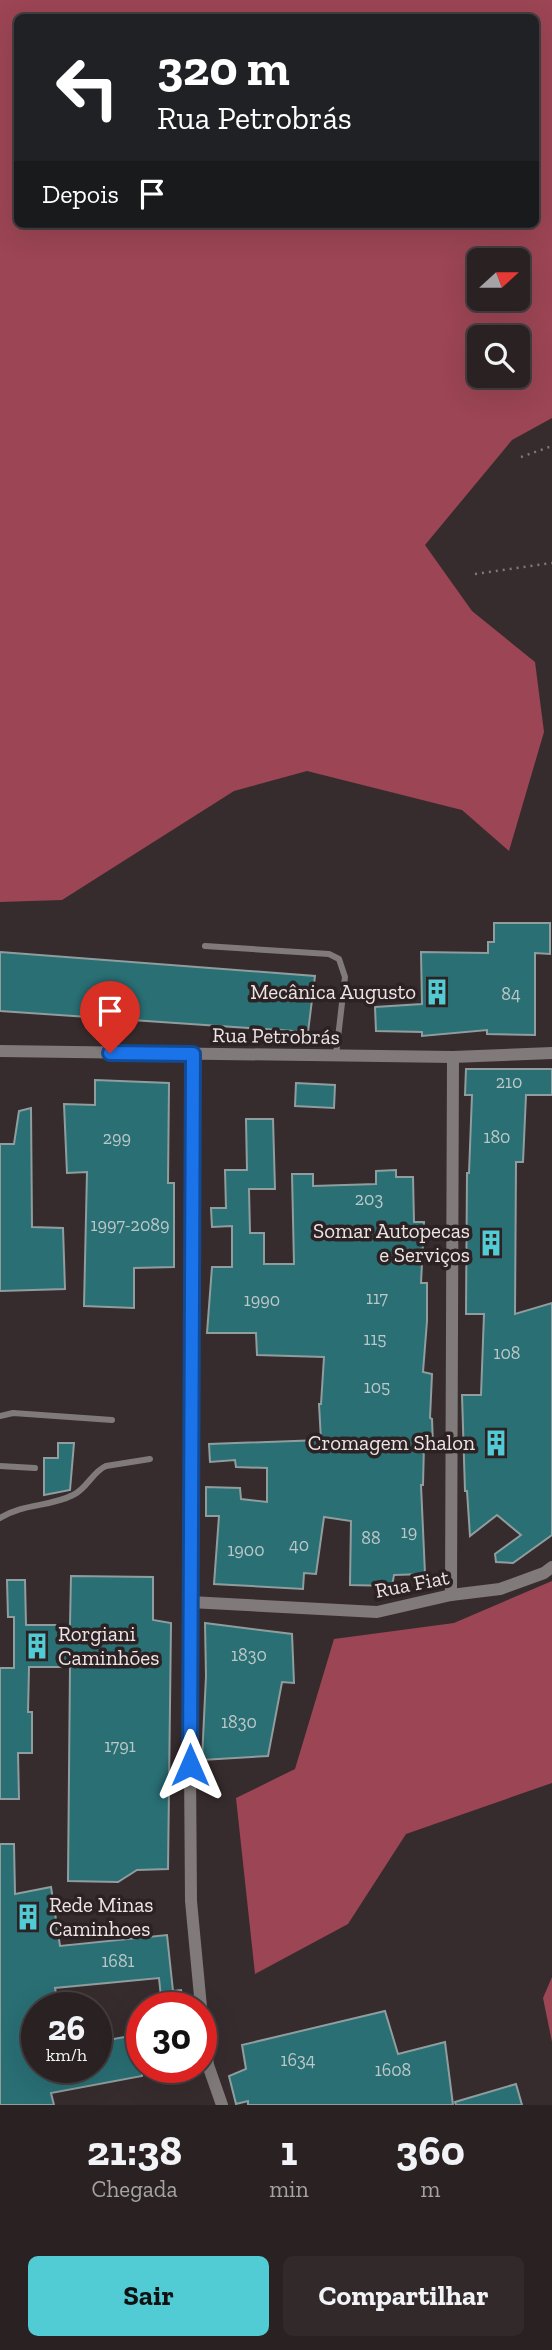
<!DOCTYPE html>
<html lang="pt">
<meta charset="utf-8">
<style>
:root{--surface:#292122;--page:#31292a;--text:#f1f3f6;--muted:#a5a3a5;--line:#453e40;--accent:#51ccd4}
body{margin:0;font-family:"Zilla Slab",serif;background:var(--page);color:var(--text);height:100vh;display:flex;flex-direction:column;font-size:26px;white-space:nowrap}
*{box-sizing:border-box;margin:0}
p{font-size:23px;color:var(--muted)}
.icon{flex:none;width:38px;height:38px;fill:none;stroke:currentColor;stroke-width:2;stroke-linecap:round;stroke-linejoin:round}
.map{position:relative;height:2105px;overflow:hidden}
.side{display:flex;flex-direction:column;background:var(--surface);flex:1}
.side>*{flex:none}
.hud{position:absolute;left:14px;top:14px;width:525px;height:214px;border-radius:10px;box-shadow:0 7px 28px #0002,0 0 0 2px var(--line);background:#202124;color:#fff;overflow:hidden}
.needle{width:46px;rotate:69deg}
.fabs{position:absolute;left:467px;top:248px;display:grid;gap:14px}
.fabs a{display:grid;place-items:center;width:63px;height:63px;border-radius:10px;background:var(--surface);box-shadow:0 7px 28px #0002,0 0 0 2px var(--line);font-size:35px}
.speed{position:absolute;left:21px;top:1992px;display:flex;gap:14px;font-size:35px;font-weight:700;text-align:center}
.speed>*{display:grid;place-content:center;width:91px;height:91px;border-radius:50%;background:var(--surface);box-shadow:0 7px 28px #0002,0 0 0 2px var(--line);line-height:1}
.speed small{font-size:18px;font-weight:400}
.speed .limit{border:10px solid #d22;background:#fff;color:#111}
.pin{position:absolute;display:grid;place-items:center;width:60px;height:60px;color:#fff;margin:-72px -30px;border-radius:50% 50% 50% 0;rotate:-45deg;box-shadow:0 0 7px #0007}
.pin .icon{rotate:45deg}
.me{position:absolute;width:77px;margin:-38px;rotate:0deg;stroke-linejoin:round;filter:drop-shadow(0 0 5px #0008)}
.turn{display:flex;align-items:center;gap:24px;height:147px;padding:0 28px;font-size:32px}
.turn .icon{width:91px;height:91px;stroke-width:2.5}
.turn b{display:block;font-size:49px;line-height:60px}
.then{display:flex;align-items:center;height:66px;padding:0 28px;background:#0003;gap:14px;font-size:26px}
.eta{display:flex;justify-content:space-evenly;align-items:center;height:119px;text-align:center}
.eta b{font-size:42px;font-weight:700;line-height:49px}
.primary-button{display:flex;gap:14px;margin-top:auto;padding:14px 28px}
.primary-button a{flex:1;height:80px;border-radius:10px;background:var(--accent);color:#111;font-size:28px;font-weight:700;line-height:80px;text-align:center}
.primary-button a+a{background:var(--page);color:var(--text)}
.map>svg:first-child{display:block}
.forest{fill:#9c4554;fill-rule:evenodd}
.building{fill:#296f74;stroke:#8f9d9e;stroke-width:2}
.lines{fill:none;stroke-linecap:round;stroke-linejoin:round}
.path{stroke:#827879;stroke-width:2.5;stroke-dasharray:2 5;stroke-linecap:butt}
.lane{stroke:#807a7a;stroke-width:6}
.street{stroke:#807a7a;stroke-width:12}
.route-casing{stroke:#114b97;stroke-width:18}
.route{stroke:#1a73e8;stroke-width:12}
.labels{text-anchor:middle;stroke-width:7;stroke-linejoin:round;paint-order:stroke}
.number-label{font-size:18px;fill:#bbc7c9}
.poi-label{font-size:21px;fill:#ece4e5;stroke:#2d2223;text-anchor:end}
.street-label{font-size:21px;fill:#ece4e5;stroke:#2d2223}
</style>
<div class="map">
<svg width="552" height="2105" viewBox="0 0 552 2105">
<rect width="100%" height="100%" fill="#372c2d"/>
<!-- forest -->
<g class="forest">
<path d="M0,0H552V418L512,440L425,545L472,611L535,662L544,732L509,851L462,810L307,771L234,791L62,900L0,902ZM18,18H536V224H18ZM480,261H518V299H480ZM480,338H518V376H480Z"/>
<path d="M552,1581V1783L406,1834L348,1924L255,1974L236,1798L295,1769L334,1639L454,1623Z"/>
<path d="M552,1977V2042L543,1998Z"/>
</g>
<!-- building -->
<g class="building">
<path d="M494,923H550V954L535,953V1035L487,1034V1030L422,1036V1032L376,1031L375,1007L422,1004L421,952L488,953V942H494Z"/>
<path d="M0,952L315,976L308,1032L0,1011Z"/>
<path d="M466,1069H552V1095H526L523,1162H516L515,1314L552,1303V1535L513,1563L496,1562L495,1554L521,1535L497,1515L470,1536L467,1491H465L462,1395H481L484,1314H466L467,1173H469L472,1095H465Z"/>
<path d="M95,1080L169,1083L168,1183H174V1267L134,1268V1308L84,1306L87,1172L67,1173L64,1104L95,1105Z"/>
<path d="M296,1083L335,1085L334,1108L295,1106Z"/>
<path d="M31,1108L32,1227L63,1228L65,1289L0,1291V1144H14L19,1111Z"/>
<path d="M246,1119H273L275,1189H249L250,1233H264V1264H294L292,1174H313V1186L376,1184V1171L396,1170V1177H413L414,1222H424L421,1283H427V1321L423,1372L432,1374L430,1418L432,1419L433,1446L424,1445L423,1485H421L425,1574L394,1575L392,1586L350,1585L351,1521L324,1517L316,1574L304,1573L303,1589L214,1584L219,1516H206V1487L240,1488L241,1499L267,1502V1468L236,1467L235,1460L210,1462L209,1444L321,1440L319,1404H321L324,1357L257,1355L256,1333H207L212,1267H232V1226L212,1227L211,1208H226L225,1170H247Z"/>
<path d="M58,1443H74L70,1490L44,1495V1458H58Z"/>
<path d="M71,1576L153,1577V1620L171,1623L168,1869L137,1870L118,1882L68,1881L70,1667H29L28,1712H32V1753H18L19,1799H0V1668H14V1617H8L7,1580H25L26,1625H70Z"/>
<path d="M205,1623L292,1634L294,1683L282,1682L268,1756L202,1760L206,1676Z"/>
<path d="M0,1844H14L15,1894L51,1887L60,1946L167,1935L173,1991L181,1990L183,2007H162L159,1978L55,1988L59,2007H37V2067H96V2042L142,2034V2076L51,2093L54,2105H0Z"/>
<path d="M385,2011L398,2054L445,2042L453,2105H248V2101L236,2104L229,2076L246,2069L242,2045Z"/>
<path d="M516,2084L522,2105H456L455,2102Z"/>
</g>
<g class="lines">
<!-- path -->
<g class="path">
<path d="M521,457L552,446"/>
<path d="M475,574L552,563"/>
</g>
<!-- lane -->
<g class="lane">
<path d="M205,946L329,954L339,959L345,977L336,1055"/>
<path d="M0,1416L13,1413L112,1420"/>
<path d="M0,1466L35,1468"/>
<path d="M0,1518C24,1503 50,1507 73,1495C87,1489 92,1472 106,1466L150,1459"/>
</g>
<!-- street -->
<g class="street">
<path d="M0,1051L453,1057L552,1053"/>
<path d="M193,1054L189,1629L191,1901L201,2007"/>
<path d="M451,1595L453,1057"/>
<path d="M190,1602L377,1612L451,1595L500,1589L544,1573L552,1567"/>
<path d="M201,2011L208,2065L222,2105"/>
</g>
</g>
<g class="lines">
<!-- route casing -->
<g class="route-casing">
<path id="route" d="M110,1053L193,1054L190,1765"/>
</g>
<!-- route -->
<use href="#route" class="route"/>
</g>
<!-- icons -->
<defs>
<g id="building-bare" transform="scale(2.1)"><path d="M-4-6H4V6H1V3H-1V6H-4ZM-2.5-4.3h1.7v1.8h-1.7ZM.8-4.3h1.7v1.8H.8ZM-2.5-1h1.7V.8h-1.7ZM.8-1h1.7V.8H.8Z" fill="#51ccd4" stroke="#2d2223" stroke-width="2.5" paint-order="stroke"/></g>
</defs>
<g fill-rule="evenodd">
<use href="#building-bare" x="437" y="992"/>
<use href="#building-bare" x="491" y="1243"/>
<use href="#building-bare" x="496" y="1443"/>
<use href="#building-bare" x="37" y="1646"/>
<use href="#building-bare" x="28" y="1917"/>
</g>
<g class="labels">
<!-- number labels -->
<g class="number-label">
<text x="511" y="1000">84</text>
<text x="509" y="1088">210</text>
<text x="497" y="1143">180</text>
<text x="117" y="1144">299</text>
<text x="369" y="1205">203</text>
<text x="130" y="1231">1997-2089</text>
<text x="377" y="1304">117</text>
<text x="262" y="1306">1990</text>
<text x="375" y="1345">115</text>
<text x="507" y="1359">108</text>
<text x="377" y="1393">105</text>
<text x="409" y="1538">19</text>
<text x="371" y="1544">88</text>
<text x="299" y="1551">40</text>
<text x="246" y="1556">1900</text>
<text x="249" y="1661">1830</text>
<text x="239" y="1728">1830</text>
<text x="120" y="1752">1791</text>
<text x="118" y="1967">1681</text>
<text x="298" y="2066">1634</text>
<text x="393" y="2076">1608</text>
</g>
<!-- poi labels -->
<g class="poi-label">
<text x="416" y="999">Mecânica Augusto</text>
<text x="470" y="1238">Somar Autopecas<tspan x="470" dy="24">e Serviços</tspan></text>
<text x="475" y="1450">Cromagem Shalon</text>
<text x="58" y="1641" text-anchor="start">Rorgiani<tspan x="58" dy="24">Caminhões</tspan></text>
<text x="49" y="1912" text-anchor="start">Rede Minas<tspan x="49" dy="24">Caminhoes</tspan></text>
</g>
<!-- street labels -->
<g class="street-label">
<text transform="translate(276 1036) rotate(1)" y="7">Rua Petrobrás</text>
<text transform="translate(412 1584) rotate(-11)" y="7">Rua Fiat</text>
</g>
</g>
</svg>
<div class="fabs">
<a><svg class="needle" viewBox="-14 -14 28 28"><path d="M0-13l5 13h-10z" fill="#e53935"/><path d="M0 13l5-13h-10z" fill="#a5a3a5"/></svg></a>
<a><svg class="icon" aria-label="search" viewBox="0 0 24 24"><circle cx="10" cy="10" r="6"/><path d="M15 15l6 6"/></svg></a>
</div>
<div class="speed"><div>26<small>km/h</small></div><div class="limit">30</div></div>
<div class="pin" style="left:110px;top:1053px;background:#d93025"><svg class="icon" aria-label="arrive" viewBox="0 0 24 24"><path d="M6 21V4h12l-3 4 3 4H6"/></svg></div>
<svg class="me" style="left:190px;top:1765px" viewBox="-20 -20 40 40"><path d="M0-17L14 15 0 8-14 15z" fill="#1a73e8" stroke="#fff" stroke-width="4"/></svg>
<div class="hud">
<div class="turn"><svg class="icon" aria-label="left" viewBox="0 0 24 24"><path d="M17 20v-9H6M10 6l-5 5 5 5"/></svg><div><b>320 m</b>Rua Petrobrás</div></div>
<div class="then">Depois<svg class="icon" aria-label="arrive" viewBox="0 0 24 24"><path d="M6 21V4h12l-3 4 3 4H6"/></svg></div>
</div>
</div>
<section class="side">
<div class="eta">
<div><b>21:38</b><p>Chegada</p></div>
<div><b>1</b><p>min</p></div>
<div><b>360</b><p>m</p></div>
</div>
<div class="primary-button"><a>Sair</a><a>Compartilhar</a></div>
</section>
